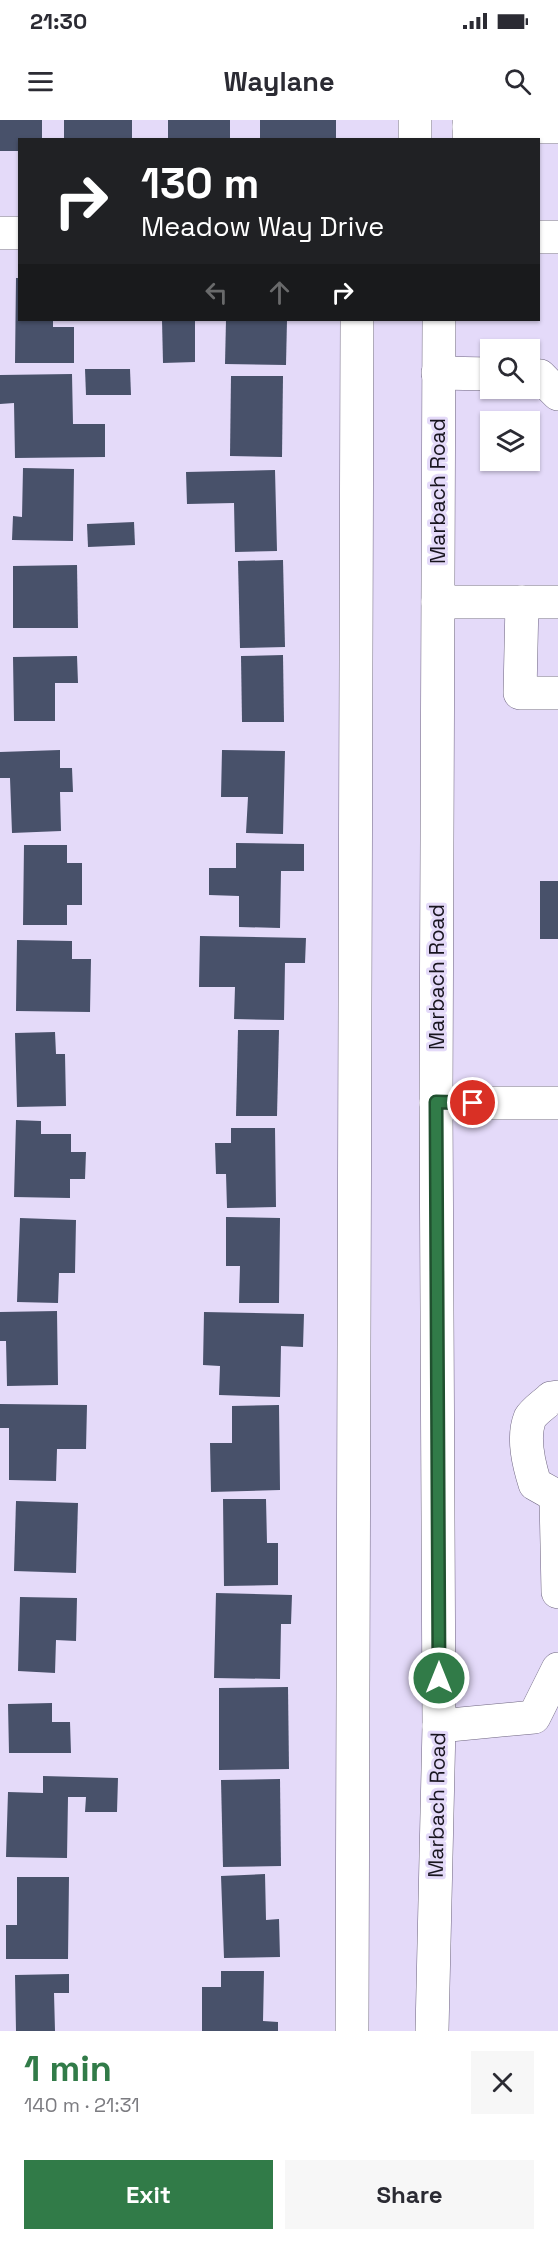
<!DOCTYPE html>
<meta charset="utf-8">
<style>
:root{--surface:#fff;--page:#f7f7f7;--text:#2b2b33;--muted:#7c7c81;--accent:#317b48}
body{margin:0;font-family:"Space Grotesk",sans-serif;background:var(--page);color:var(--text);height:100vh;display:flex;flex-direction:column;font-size:22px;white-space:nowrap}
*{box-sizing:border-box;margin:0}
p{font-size:20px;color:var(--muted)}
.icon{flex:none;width:33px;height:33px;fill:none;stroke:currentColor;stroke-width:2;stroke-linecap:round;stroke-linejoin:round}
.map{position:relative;height:1911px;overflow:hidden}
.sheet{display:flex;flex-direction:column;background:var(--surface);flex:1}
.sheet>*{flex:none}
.guide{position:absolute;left:18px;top:18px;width:522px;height:183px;border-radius:0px;box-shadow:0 2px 4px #0004;background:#202124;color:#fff;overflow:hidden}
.controls{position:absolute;left:480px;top:219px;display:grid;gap:12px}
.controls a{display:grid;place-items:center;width:60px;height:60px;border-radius:0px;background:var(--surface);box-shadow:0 2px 4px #0004;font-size:30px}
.pin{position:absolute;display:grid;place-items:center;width:51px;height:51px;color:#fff;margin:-26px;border:3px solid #fff;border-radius:50%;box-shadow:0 2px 6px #0007}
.me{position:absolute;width:66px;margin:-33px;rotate:0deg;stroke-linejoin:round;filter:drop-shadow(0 0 4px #0008)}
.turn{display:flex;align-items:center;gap:21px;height:126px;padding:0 24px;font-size:27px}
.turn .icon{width:78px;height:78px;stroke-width:2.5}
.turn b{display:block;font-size:42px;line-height:51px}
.lanes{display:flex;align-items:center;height:57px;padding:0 24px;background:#0003;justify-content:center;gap:30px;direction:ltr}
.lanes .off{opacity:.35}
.round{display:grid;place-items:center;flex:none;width:63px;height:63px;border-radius:0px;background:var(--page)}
.summary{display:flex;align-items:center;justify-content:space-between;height:102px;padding:0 24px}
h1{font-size:36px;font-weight:800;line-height:45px;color:var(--accent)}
.primary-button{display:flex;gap:12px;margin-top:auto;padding:12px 24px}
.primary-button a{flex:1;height:69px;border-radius:0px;background:var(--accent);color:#fff;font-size:24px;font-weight:800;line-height:69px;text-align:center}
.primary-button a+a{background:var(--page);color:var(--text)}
.status{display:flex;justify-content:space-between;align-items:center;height:42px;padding:0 30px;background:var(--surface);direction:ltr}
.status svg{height:16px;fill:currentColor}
header{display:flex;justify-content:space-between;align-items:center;height:78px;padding:0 24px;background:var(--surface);font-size:27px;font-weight:800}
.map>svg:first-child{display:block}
.building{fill:#48516a}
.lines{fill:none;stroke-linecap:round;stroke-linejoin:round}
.minor-casing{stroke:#6d647f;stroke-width:34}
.major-casing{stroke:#6d647f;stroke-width:34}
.minor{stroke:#fff;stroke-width:33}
.major{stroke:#fff;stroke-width:33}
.route-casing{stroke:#20502f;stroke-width:15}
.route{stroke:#317b48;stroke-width:10}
.labels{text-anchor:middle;stroke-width:6;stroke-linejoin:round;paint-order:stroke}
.street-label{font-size:21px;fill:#18151f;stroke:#e4daf9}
</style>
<div class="status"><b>21:30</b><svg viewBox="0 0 49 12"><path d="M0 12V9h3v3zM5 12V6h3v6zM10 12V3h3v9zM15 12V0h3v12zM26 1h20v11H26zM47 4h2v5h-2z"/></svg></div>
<header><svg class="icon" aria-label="menu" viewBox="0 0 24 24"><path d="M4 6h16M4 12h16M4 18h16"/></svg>Waylane<svg class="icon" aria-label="search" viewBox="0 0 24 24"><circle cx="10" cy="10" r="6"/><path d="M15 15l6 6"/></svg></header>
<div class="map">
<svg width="558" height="1911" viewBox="0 0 558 1911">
<rect width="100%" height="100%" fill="#e4daf9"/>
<!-- building -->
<g class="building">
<path d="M0,0H42V20H20V31H0Z"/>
<rect x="64" y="0" width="68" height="20"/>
<rect x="168" y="0" width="62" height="20"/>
<rect x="260" y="0" width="76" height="20"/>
<path d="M16,158H20V200H53V207H74V243H15Z"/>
<path d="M162,200H195V242L163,243Z"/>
<path d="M226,200H287L286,245L225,244Z"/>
<path d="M85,249H130L131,275H86Z"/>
<path d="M72,254L73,304H105V337L15,338L14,283L0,284V255Z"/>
<path d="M231,256H283L282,337L230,336Z"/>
<path d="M23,348L74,349L73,421L12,420L13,396L22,397Z"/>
<path d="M275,350L277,431L235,432L234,383L187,384L186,352Z"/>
<path d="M134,402L135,425L88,427L87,404Z"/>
<path d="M283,440L285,527L240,528L238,441Z"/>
<path d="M77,445L78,508H13V446Z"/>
<path d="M283,535L284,602H242L241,536Z"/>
<path d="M77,536L78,563H55V601H14L13,537Z"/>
<path d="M60,630V648H72L73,672H60L61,711L12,713L10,658H0V632Z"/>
<path d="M222,630L285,631L283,714L246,713L248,677H221Z"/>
<path d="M236,723L304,724V751H281L280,808L239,807V776L209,775V748H236Z"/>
<path d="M24,725H67V743H82V785H67V805H23Z"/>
<rect x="540" y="761" width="18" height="58"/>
<path d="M200,816L306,818L305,843H285L284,900L234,899L235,867H199Z"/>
<path d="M17,820L72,821V839H91L90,892L16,891Z"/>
<path d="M238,910H279L277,996H236Z"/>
<path d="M55,912L56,934H65L66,986L17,987L15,913Z"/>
<path d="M16,1000L41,1001V1014H71V1032H86L85,1059H70V1078L14,1077Z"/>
<path d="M231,1008H275L276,1087L227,1088L226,1054H216L215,1023H231Z"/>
<path d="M226,1097L280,1098L279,1183H239L240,1146H226Z"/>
<path d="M20,1098L76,1100L75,1153H59L58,1183L17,1182Z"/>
<path d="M57,1191L58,1265L7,1266L6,1221H0V1192Z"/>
<path d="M204,1192L304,1194L303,1227L281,1226L280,1277L219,1275L220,1246L203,1245Z"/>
<path d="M0,1284L87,1285L86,1329H57L56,1361L9,1360V1308H0Z"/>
<path d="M279,1285L280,1370L211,1372L210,1323H232V1286Z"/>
<path d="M223,1379H266L267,1423H278V1465L224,1466Z"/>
<path d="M16,1381L78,1383L76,1453L14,1451Z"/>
<path d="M216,1473L292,1475L291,1504H281L280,1559L214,1558Z"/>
<path d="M20,1477L77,1478L76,1521L56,1520L55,1553L18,1551Z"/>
<path d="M288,1567L289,1649L219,1650V1568Z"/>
<path d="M52,1583V1602H70L71,1633H9L8,1584Z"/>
<path d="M43,1656L118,1658L117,1692H85L86,1677H68L67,1738L6,1737L8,1672L43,1673Z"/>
<path d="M280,1659L281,1746L223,1747L221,1660Z"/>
<path d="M265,1754L266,1800L279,1799L280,1837L224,1838L221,1756Z"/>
<path d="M17,1757H69L68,1839H6V1805H17Z"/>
<path d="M221,1851H264L263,1901L278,1902V1911H202V1867H221Z"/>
<path d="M69,1854V1873H54L55,1911H16L15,1855Z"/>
</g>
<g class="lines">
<!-- minor casing -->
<g class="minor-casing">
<g id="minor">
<path d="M469,7H558"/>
<path d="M0,113H20"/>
<path d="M538,117H558"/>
<path d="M438,253L490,254"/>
<path d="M530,255L540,256L558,274"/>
<path d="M438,482H558"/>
<path d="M522,482L520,573H558"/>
<path d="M436,983H558"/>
<path d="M558,1277L551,1278C545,1284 534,1291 530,1298C522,1318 529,1345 535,1364L558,1377"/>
<path d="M556,1377L558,1472"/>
<path d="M439,1606L534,1597L558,1549"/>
<path d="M352,1911L357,200"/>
</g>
</g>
<!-- major casing -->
<g class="major-casing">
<g id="major">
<path d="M415,0V20"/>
<path d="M469,0V20"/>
<path d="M432,1911L439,1606L436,983L439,200"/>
</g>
</g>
<!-- minor -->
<use href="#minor" class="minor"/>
<!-- major -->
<use href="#major" class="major"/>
</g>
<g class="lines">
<!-- route casing -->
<g class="route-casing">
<path id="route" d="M439,1558L436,982L473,983"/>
</g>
<!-- route -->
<use href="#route" class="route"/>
</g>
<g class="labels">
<!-- street labels -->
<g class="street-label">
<text transform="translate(438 371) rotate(-90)" y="7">Marbach Road</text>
<text transform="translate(437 857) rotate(-90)" y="7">Marbach Road</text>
<text transform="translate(437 1685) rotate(-89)" y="7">Marbach Road</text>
</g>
</g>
</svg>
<div class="controls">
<a><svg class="icon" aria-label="search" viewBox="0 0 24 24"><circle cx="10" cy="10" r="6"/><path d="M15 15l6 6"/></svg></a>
<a><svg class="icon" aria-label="layers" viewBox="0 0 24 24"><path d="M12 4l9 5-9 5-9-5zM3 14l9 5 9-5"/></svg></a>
</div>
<div class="pin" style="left:473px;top:983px;background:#d93025"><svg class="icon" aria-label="arrive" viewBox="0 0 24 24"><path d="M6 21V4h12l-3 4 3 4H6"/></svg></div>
<svg class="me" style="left:439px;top:1558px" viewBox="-20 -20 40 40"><circle r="17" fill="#317b48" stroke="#fff" stroke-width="3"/><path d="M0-11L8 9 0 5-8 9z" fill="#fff"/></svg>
<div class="guide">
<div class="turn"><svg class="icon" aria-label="right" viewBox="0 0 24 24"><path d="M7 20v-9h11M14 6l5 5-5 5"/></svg><div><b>130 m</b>Meadow Way Drive</div></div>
<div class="lanes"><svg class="icon off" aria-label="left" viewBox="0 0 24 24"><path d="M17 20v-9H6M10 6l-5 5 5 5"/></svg><svg class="icon off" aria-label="ahead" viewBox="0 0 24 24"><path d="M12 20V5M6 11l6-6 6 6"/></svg><svg class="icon" aria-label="right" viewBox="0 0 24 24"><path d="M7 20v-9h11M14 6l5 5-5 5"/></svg></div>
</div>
</div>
<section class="sheet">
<div class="summary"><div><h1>1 min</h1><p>140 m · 21:31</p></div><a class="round"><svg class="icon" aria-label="close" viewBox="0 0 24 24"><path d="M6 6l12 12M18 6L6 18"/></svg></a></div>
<div class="primary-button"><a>Exit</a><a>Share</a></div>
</section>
